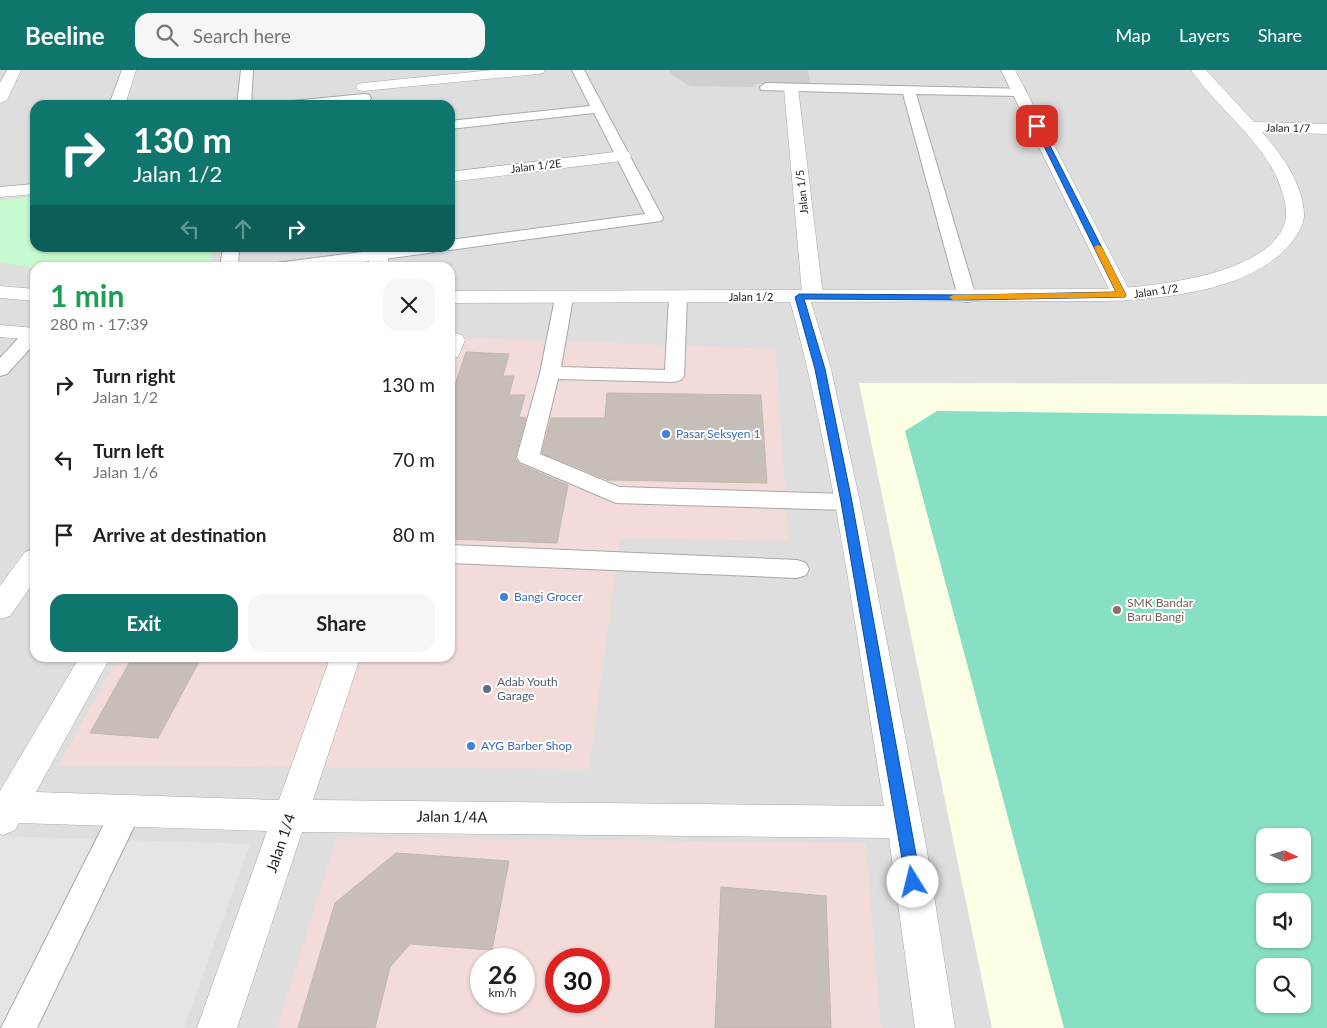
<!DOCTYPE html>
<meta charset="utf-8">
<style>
:root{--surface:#fff;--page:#f6f6f6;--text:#222;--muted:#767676;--accent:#0f766e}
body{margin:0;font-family:Lato,sans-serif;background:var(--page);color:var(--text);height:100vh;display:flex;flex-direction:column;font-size:19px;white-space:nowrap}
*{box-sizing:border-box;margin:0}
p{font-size:16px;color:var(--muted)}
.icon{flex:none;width:28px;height:28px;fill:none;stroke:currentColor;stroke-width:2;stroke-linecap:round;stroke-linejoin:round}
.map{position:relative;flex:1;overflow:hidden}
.sheet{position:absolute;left:30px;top:192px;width:425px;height:400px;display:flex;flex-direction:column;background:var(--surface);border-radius:15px;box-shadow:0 1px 4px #0004}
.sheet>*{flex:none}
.banner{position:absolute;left:30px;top:30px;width:425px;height:152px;border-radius:15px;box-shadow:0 1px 4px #0004;background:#0f766e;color:#fff;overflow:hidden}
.needle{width:32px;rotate:94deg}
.tools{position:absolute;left:1256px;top:758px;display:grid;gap:10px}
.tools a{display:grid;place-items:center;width:55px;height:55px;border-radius:10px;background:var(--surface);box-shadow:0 1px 4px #0004;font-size:25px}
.speed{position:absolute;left:470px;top:878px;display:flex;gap:10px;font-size:25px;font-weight:700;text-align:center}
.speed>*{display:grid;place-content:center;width:65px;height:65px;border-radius:50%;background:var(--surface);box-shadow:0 1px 4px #0004;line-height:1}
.speed small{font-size:12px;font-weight:400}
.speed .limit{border:8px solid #d22;background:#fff;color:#111}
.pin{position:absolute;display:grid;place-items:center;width:42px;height:42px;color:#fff;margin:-21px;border-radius:10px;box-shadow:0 2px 8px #0006}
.me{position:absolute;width:55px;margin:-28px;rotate:351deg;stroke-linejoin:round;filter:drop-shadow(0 0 4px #0008)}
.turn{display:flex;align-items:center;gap:18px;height:105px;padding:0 20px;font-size:22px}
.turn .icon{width:65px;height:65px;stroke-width:2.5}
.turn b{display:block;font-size:35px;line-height:42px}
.lanes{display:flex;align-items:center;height:48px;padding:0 20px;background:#0003;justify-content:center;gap:25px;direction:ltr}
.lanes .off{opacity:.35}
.round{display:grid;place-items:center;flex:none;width:52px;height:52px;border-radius:15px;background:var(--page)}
.head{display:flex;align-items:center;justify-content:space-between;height:85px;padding:0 20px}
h1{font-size:30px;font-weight:700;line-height:38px;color:#1e9e55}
.action{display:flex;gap:10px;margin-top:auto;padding:10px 20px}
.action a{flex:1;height:58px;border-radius:15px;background:var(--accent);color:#fff;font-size:20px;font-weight:700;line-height:58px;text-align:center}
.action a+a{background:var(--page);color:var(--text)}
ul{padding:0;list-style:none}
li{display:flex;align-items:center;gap:15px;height:75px;padding:0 20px}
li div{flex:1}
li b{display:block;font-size:19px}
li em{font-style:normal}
header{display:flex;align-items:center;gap:30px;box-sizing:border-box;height:70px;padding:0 25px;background:var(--accent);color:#fff}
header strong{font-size:24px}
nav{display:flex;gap:28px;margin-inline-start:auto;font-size:18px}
.search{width:350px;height:45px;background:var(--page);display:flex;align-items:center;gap:12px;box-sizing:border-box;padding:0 18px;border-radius:15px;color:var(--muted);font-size:19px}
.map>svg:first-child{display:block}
.residential{fill:#dfdede;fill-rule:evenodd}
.commercial{fill:#f2dbd8;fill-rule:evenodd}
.education{fill:#fdffe4;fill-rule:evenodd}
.religious{fill:#cfcfcf}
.park{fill:#c7face}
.pitch{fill:#87e0c3;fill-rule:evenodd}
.parking{fill:#e5e5e5}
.building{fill:#c6beb7;stroke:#c3b7aa}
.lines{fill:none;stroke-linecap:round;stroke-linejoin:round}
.service-casing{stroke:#a8a8a8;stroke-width:2}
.minor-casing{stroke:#a8a8a8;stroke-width:1}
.tertiary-casing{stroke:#a8a8a8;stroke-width:1}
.service{fill:#fff;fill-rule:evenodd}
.minor{fill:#fff;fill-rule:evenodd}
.tertiary{fill:#fff;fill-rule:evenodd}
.route{fill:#1a73e8;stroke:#114b97}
.slow{fill:#f59e0b}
.shop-dot{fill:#3f7fe0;stroke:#fff;stroke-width:2}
.education-dot{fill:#8d6e63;stroke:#fff;stroke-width:2}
.service-dot{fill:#5c6f8a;stroke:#fff;stroke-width:2}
.labels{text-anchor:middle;stroke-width:4;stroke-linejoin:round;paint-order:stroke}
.far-street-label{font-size:11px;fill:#212121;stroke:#fff}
.shop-label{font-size:12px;fill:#366cbe;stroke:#fff;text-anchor:start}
.education-label{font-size:12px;fill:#785e54;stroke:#fff;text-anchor:start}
.service-label{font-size:12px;fill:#4e5e75;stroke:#fff;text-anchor:start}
.near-street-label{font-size:15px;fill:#212121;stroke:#fff}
</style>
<header>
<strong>Beeline</strong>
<div class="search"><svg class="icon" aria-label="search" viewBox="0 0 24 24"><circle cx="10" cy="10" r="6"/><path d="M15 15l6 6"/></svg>Search here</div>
<nav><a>Map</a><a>Layers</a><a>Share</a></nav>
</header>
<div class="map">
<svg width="1327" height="958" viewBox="0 0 1327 958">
<rect width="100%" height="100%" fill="#f2efe8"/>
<!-- residential -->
<path class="residential" d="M0,0H1327V958H0ZM35,35H450V178H35ZM35,198H450V588H35ZM1265,766H1302V804H1265ZM1265,831H1302V869H1265ZM481,889H524V931H481ZM556,889H599V931H556ZM1265,896H1302V934H1265Z"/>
<!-- commercial -->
<g class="commercial">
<path d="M450,267L775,279L789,471L620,468L589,699L58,696L118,588H450Z"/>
<path d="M337,767L866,773L881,958H277ZM481,889H524V931H481ZM556,889H599V931H556Z"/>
</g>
<!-- education -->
<path class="education" d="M859,313L1327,314V958H992ZM1265,766H1302V804H1265ZM1265,831H1302V869H1265ZM1265,896H1302V934H1265Z"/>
<!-- religious -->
<path class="religious" d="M670,0H808L811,15L757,14L754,17L690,16L671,4Z"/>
<!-- park -->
<path class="park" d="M35,127V178H212L211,197L35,198L0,192V130Z"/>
<!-- pitch -->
<path class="pitch" d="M937,341L1327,346V958H1064L905,361ZM1265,766H1302V804H1265ZM1265,831H1302V869H1265ZM1265,896H1302V934H1265Z"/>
<!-- parking -->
<path class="parking" d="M0,766L250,774L184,958H0Z"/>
<!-- building -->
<g class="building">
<path d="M466,282L509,284L503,306H514L509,325H525L519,347L526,348L515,388L519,394L568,415L557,473L450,469V330Z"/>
<path d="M607,323L761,325L767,413L608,410L542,383L551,348H605Z"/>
<path d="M132,588H201L158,668L90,663Z"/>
<path d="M396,783L509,791L492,880L410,874L390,897L375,958H298L335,833Z"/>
<path d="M721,817L826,826L831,958H715Z"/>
</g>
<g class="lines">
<!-- service casing -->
<g class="service-casing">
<g id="service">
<path d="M241,0H253L251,35H237Z"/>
<path d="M572,0H584L663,148L661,151L450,180L444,179L450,178V170L645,144L594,43L450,59V51L590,36Z"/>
<path d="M766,13L1025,19L1026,22L1020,26L916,24L976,227L973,231L967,232L961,231L958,227L903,24L761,20L760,17Z"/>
<path d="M364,24L369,25L371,28L369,31L333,35H285L292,31Z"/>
<path d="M223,178H239L238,198H220Z"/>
<path d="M394,178H436L434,182L428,183L319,198H268L270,194L276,193Z"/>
<path d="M564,223L570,224L573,228L561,297L665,300L669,228L672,224L678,223L684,224L687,228L684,306L681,310L674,312L558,309L540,384L619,417L847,424L855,426L858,432L855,438L847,440L616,433L520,392L517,387L540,303L555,228L558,224Z"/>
<path d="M33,258L35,259V273L7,304L0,306V288L26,260Z"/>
<path d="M450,475L797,490L806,493L809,499L806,505L797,508L450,493Z"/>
<path d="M127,726L138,730L142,740L37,958H1L116,730Z"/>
</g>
</g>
<!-- minor casing -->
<g class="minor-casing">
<g id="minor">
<path d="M7,0H21L8,28L5,31L0,33V13Z"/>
<path d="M122,0H136L125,35H109Z"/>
<path d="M493,0H545L543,3L538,4L363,21L358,20L356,17L358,14L363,13Z"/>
<path d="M1001,0H1015L1132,225L1129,229L1122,231L1115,229L1112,225Z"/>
<path d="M791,14L796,15L798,18L823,226L820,230L811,232L831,299L860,432L926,775L955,958H915L889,768L302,762L237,958H197L267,761L19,753L15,760L3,765L0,764V721L79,588H110L36,722L279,730L330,588H360L313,730L884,736C856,566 835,393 789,227L792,223L802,222L784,18L786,15Z"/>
<path d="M623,81L629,82L631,86L629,90L450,112V102Z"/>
<path d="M35,114V124L0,127V117Z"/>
<path d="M369,178H387L389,198H369Z"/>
<path d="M0,255L35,258V270L0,267Z"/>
<path d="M454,263L462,265L465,270L458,287L450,289V264Z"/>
<path d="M35,479V510L10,546L0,549V516L25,482Z"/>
</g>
</g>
<!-- tertiary casing -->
<g class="tertiary-casing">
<g id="tertiary">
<path d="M1191,0H1206L1254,52L1327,54V64L1262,62C1281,84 1304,115 1304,145C1304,154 1299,162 1294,169C1257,221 1163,229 1105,231L450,233V221L1105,219C1149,217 1278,205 1286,147C1287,135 1282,121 1278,110C1258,66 1218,39 1191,0Z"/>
<path d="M0,216L35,219V231L0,228Z"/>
</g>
</g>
<!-- service -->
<use href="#service" class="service"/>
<!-- minor -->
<use href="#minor" class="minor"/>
<!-- tertiary -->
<use href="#tertiary" class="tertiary"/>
</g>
<!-- route -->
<path class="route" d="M1037,54L1040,56L1126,225L1125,227L968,230L804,229L825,299L852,432L921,812L919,817L913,819L908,817L906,812L841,432L815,299L795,227L799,224L968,225L1116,222L1034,56Z"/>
<!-- slow -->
<path class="slow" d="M1098,175L1102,177L1126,225L1125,227L953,230L949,227L953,225L1116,222L1094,177Z"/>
<!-- markers -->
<g class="shop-dot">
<circle cx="666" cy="364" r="5"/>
<circle cx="504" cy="527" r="5"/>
<circle cx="471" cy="676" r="5"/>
</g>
<circle class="education-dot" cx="1117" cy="540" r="5"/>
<circle class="service-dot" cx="487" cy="619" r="5"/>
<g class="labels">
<!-- far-street labels -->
<g class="far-street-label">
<text transform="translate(1288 58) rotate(1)" y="4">Jalan 1/7</text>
<text transform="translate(536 96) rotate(-7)" y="4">Jalan 1/2E</text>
<text transform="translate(802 122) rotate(-96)" y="4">Jalan 1/5</text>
<text transform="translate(1156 221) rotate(-8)" y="4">Jalan 1/2</text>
<text x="751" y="231">Jalan 1/2</text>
</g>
<!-- shop labels -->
<g class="shop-label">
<text x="676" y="368">Pasar Seksyen 1</text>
<text x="514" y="531">Bangi Grocer</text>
<text x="481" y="680">AYG Barber Shop</text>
</g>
<!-- education labels -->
<g class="education-label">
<text x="1127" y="537">SMK Bandar<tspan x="1127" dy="14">Baru Bangi</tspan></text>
</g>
<!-- service labels -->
<g class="service-label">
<text x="497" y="616">Adab Youth<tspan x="497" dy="14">Garage</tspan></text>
</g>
<!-- near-street labels -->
<g class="near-street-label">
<text transform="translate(452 747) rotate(1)" y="5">Jalan 1/4A</text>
<text transform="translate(281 773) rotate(-71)" y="5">Jalan 1/4</text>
</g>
</g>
</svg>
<div class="tools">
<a><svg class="needle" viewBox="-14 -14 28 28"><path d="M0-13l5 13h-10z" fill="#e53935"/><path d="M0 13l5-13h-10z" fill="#767676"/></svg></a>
<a><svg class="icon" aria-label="sound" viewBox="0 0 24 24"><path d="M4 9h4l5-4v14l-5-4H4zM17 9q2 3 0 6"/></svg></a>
<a><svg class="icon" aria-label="search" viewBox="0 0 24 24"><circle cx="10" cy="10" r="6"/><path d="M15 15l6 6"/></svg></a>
</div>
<div class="speed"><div>26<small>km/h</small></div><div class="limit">30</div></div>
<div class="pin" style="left:1037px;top:56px;background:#d93025"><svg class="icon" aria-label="arrive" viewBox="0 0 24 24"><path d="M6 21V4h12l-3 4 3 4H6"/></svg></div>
<svg class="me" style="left:913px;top:812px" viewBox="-20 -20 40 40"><circle r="19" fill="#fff"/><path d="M0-13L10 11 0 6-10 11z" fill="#1a73e8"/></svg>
<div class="banner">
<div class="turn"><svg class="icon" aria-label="right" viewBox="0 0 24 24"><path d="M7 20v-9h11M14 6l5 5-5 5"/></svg><div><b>130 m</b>Jalan 1/2</div></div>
<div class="lanes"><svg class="icon off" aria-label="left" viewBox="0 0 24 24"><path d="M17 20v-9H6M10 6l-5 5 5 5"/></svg><svg class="icon off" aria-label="ahead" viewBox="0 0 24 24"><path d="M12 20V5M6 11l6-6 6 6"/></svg><svg class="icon" aria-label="right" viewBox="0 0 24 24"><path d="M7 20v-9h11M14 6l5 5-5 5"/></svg></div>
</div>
<section class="sheet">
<div class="head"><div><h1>1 min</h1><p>280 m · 17:39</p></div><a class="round"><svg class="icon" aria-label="close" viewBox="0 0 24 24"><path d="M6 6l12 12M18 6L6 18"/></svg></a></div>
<ul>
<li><svg class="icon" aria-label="right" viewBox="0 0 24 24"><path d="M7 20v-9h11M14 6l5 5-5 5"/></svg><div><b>Turn right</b><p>Jalan 1/2</p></div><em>130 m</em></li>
<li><svg class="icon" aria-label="left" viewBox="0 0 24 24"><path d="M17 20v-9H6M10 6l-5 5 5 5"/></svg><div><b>Turn left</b><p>Jalan 1/6</p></div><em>70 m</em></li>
<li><svg class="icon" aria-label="arrive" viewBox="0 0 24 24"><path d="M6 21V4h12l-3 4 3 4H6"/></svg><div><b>Arrive at destination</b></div><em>80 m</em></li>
</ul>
<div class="action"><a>Exit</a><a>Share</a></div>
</section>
</div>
